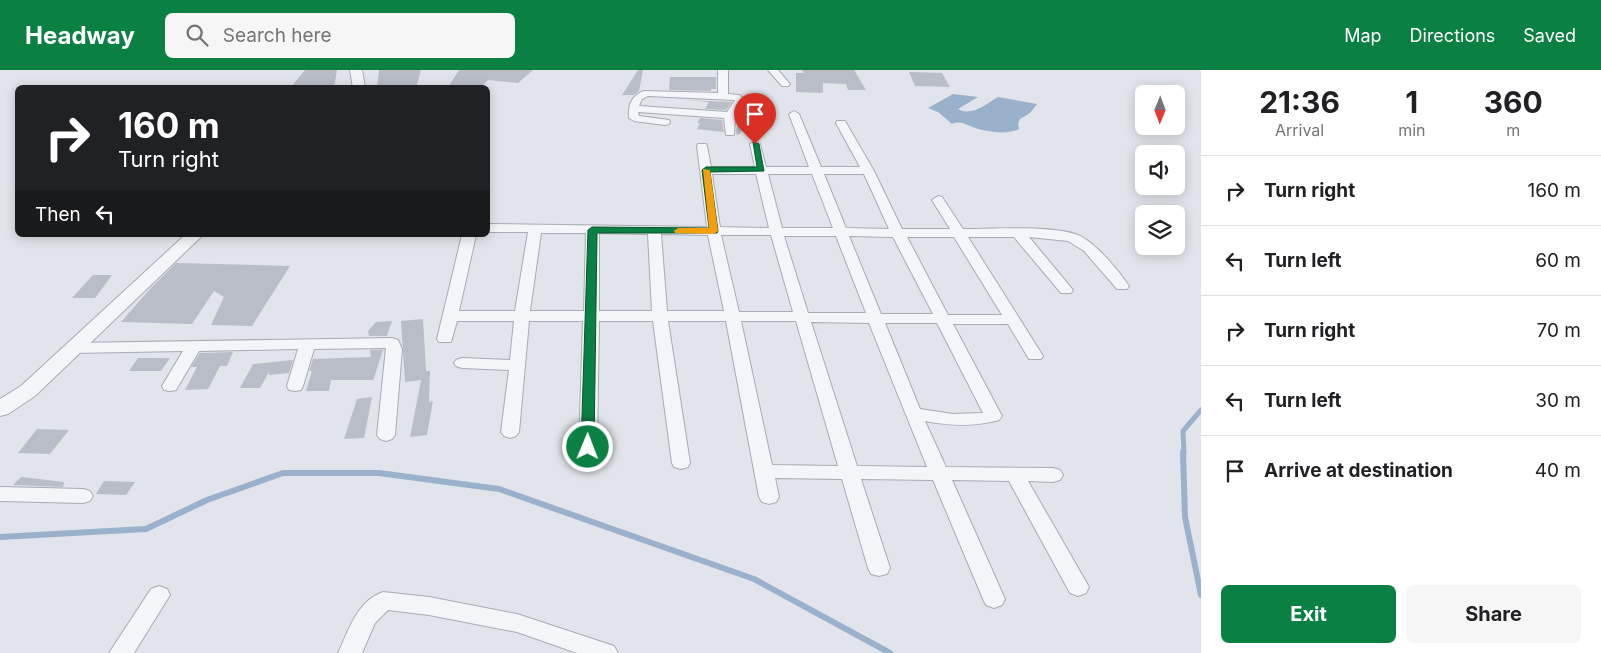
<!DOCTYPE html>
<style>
:root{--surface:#fff;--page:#f6f6f6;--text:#202124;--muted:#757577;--line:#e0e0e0;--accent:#0b8043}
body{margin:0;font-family:Inter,sans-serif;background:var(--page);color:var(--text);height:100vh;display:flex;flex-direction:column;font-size:19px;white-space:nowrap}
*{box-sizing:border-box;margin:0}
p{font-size:16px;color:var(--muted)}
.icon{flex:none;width:28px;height:28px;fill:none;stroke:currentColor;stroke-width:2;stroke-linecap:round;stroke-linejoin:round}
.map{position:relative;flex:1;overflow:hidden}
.sheet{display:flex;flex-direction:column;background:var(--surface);width:400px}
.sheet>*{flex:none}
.guide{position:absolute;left:15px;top:15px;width:475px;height:152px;border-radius:8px;box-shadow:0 2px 12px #0003;background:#202124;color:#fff;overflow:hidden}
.needle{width:32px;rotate:181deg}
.fabs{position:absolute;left:1135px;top:15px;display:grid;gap:10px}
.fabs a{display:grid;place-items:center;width:50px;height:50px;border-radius:8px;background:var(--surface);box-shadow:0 2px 12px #0003;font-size:25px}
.pin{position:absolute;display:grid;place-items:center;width:42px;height:42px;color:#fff;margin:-51px -21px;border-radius:50% 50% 50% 0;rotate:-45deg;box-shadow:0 0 5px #0007}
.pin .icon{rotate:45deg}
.me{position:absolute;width:55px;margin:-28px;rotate:1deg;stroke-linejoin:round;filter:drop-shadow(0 0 4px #0008)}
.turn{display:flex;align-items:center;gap:18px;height:105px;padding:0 20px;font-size:22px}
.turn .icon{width:65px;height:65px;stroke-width:2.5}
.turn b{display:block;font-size:35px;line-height:42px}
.then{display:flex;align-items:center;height:48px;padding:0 20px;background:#0003;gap:10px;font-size:19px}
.eta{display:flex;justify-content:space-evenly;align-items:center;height:85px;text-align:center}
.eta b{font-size:30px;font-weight:700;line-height:35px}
.button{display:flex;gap:10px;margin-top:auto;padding:10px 20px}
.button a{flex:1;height:58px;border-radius:8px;background:var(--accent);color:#fff;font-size:20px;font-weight:700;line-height:58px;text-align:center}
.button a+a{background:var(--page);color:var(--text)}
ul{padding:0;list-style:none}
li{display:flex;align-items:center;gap:15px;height:70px;padding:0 20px;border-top:1px solid var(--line)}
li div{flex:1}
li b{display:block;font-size:19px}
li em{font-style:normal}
header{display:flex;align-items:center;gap:30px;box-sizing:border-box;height:70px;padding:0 25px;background:var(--accent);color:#fff}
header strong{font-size:24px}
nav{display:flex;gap:28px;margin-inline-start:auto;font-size:18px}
.search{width:350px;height:45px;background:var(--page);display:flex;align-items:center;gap:12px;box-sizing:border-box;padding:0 18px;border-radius:8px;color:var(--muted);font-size:19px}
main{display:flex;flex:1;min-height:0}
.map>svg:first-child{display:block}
.water{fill:#9ab1cb}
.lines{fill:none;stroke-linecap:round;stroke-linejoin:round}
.stream-far1{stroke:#9ab1cb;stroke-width:5}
.stream{stroke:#9ab1cb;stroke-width:6}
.building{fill:#b8bdc7}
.minor-casing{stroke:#a6abb4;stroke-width:2}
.tertiary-casing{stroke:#a6abb4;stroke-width:2}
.minor{fill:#f4f5f8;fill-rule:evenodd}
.tertiary{fill:#f4f5f8;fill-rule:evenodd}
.route{fill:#0b8043;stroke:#07532c}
.slow{fill:#f59e0b}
</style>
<header>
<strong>Headway</strong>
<div class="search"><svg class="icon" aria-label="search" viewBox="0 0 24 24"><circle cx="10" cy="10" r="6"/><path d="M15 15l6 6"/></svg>Search here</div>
<nav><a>Map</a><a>Directions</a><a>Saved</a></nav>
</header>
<main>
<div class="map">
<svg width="1201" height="583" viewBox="0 0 1201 583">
<rect width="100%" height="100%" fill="#e1e4ea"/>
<!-- water -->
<path class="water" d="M953,24L978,27L958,39C972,47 986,34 998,27L1037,34L1030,43L1020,49L1018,54L1019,59C1007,65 988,62 975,58C966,55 962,50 952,54L938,42L928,38Z"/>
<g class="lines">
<!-- stream-far1 -->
<path class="stream-far1" d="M1184,383L1183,361L1201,340"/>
<!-- stream -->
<g class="stream">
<path d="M1183,382L1185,447L1201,525"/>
<path d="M0,467L146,459L207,430L283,403H379L499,419L754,509L890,583"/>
</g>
</g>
<!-- building -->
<g class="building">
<path d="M305,0H337L334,18H290Z"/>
<path d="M379,0H421L416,18H377Z"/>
<path d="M459,0H533L518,13L488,10L481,17L449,16Z"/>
<path d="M638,0H643L639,21L634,25H622Z"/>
<path d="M802,0H854L866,20H848L846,14L823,13V23L796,22V3H804Z"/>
<path d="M909,2L942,3L950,17L915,16Z"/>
<path d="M670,7H716V19H711V21L669,20Z"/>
<path d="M748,26L764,28L739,65L736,64V60L741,46L738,45Z"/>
<path d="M684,30L732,32L726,40L705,39L709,32Z"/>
<path d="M700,48L722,50L724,62L697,59L700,53H697Z"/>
<path d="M176,193L290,196L252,256L211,255L224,227L214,221L192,254L121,252L150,219Z"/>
<path d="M93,205H112L95,228H72Z"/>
<path d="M423,249L426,301H430L429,332L433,331L427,365L410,367L421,310L405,312L401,251Z"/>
<path d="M392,251L387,266H369L368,261L376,252Z"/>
<path d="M370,280H383L373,311L372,309V310H331L329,321H306L312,301H309L313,289L371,287Z"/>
<path d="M233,282L227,296H220L208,319L185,320L197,297H191L200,283Z"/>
<path d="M138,288H170L161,301H129Z"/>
<path d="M293,290L289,303L269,305V302L260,318H240L253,294Z"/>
<path d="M372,327L364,368L344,369L357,329Z"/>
<path d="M37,359L69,360L50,384L18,383Z"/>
<path d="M21,407L64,412L63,417L13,415Z"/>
<path d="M104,411L135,412L126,425L96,424Z"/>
</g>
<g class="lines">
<!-- minor casing -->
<g class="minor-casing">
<g id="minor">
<path d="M718,0H728V24L739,25L745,29L735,46L734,65H726L724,48L638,42L639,46L669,50L670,52L669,54L665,55L634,51L629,48C628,35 631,26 644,21L718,23ZM648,26L734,30H735L727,42L639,36L642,29Z"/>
<path d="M768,0H778L790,14L788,16H782Z"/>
<path d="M794,41L799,44L821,97H860L836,53L837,51H845L874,101L902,159H950L932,130L938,126L942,127L963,159C991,159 1053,155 1078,165C1096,173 1118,200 1129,216L1127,219H1117L1084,181L1068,171L1029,167L1073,220L1071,223H1061L1014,167H968L1043,286L1041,289H1029L1008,254H953L1002,346L999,350C974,357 951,356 925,351L946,397L1053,398L1060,400L1063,405L1060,410L1053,412L1028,411L1089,517L1086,523L1078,526L1070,523L1009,411L952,410L1005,529L1002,535L994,538L986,535L983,529L933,410L861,409L890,498L887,504L879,506L871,504L868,498L842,409L775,408L779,427L776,432L769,434L762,432L759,427L726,251H668L690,393L688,397L681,399L674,397L672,393L653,251H599L597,377L594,381L588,383L582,381L579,377L583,251H529L519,362L516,366L510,368L504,366L501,362L509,300L462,298L456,296L454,293L456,290L462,288L510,290L514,251H457L451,272H439L437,269L462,165H476L459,241H515L528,162H488V154L707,157L697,76L698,74H706L707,76L711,97H755L750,74L755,71L760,74L766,97H809L789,44ZM712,104H756L769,158L720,157ZM768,104H812L833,158H782ZM824,104H864L889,159L846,158ZM541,163H586L584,241H530ZM599,163L648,164L652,241H599ZM661,164L708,165L724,241H667ZM721,165H771L793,242H739ZM784,166H836L866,243H808ZM849,166L893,167L933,244H881ZM907,167H954L1002,245H948ZM741,251H796L838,396L772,395ZM811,252L869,253L927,397L857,396ZM885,253H937L983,343L953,344L920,339Z"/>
<path d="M392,268L398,270L402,279L395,365L392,369L386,371L380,369L377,365L386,278L314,279L303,316L301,320L295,321L289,320L287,316L298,279L199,281L176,320L170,321L164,320L162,316L183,281L72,283L66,281L64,278L66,275L72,273Z"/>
<path d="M0,417L83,419L90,421L93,426L90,431L83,433L0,431Z"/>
<path d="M159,516L167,519L170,525L134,583H109L151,519Z"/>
<path d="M383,522L429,527L517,544L614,576L618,583H577L517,562L429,545L388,540L375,553L362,583H338C349,560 357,531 383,522Z"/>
</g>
</g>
<!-- tertiary casing -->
<g class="tertiary-casing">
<g id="tertiary">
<path d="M350,0H362L365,18H353Z"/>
<path d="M185,165H203L35,326L8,344L0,346V329L21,316Z"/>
</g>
</g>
<!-- minor -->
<use href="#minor" class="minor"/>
<!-- tertiary -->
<use href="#tertiary" class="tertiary"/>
</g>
<!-- route -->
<path class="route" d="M753,72L759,74L764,101L710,102L718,161L717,163H597L594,377L592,380H583L581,377L588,160L592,157L709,158L702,100L706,97H757Z"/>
<!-- slow -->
<path class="slow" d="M703,99L710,100L718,161L714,164L675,163L674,161L678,158H709Z"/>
</svg>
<div class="fabs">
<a><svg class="needle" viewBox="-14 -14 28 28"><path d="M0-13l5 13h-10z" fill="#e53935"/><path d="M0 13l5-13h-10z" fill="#757577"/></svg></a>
<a><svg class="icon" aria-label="sound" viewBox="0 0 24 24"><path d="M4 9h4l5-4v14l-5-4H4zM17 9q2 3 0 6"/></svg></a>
<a><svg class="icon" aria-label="layers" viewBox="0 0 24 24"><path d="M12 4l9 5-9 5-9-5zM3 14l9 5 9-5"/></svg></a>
</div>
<div class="pin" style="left:755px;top:74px;background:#d93025"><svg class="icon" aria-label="arrive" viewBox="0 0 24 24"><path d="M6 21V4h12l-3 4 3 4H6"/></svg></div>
<svg class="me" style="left:588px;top:377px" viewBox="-20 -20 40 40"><circle r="17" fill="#0b8043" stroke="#fff" stroke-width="3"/><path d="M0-11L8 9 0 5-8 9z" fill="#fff"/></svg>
<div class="guide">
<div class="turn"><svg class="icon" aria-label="right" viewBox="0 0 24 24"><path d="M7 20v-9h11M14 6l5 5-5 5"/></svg><div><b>160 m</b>Turn right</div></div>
<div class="then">Then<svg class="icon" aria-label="left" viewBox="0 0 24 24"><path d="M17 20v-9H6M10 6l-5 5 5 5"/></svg></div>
</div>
</div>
<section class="sheet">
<div class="eta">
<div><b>21:36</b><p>Arrival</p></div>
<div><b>1</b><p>min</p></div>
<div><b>360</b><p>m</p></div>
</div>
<ul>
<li><svg class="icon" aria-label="right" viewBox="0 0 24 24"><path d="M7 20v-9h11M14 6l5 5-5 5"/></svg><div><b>Turn right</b></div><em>160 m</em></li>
<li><svg class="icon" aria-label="left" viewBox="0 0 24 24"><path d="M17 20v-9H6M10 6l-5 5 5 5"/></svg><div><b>Turn left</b></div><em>60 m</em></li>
<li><svg class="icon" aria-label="right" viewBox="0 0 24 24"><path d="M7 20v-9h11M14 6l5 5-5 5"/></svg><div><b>Turn right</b></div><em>70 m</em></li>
<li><svg class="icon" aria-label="left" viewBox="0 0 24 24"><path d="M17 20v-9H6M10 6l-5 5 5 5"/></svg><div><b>Turn left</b></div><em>30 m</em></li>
<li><svg class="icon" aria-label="arrive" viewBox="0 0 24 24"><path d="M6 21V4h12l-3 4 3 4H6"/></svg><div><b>Arrive at destination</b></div><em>40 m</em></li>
</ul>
<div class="button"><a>Exit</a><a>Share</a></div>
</section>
</main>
